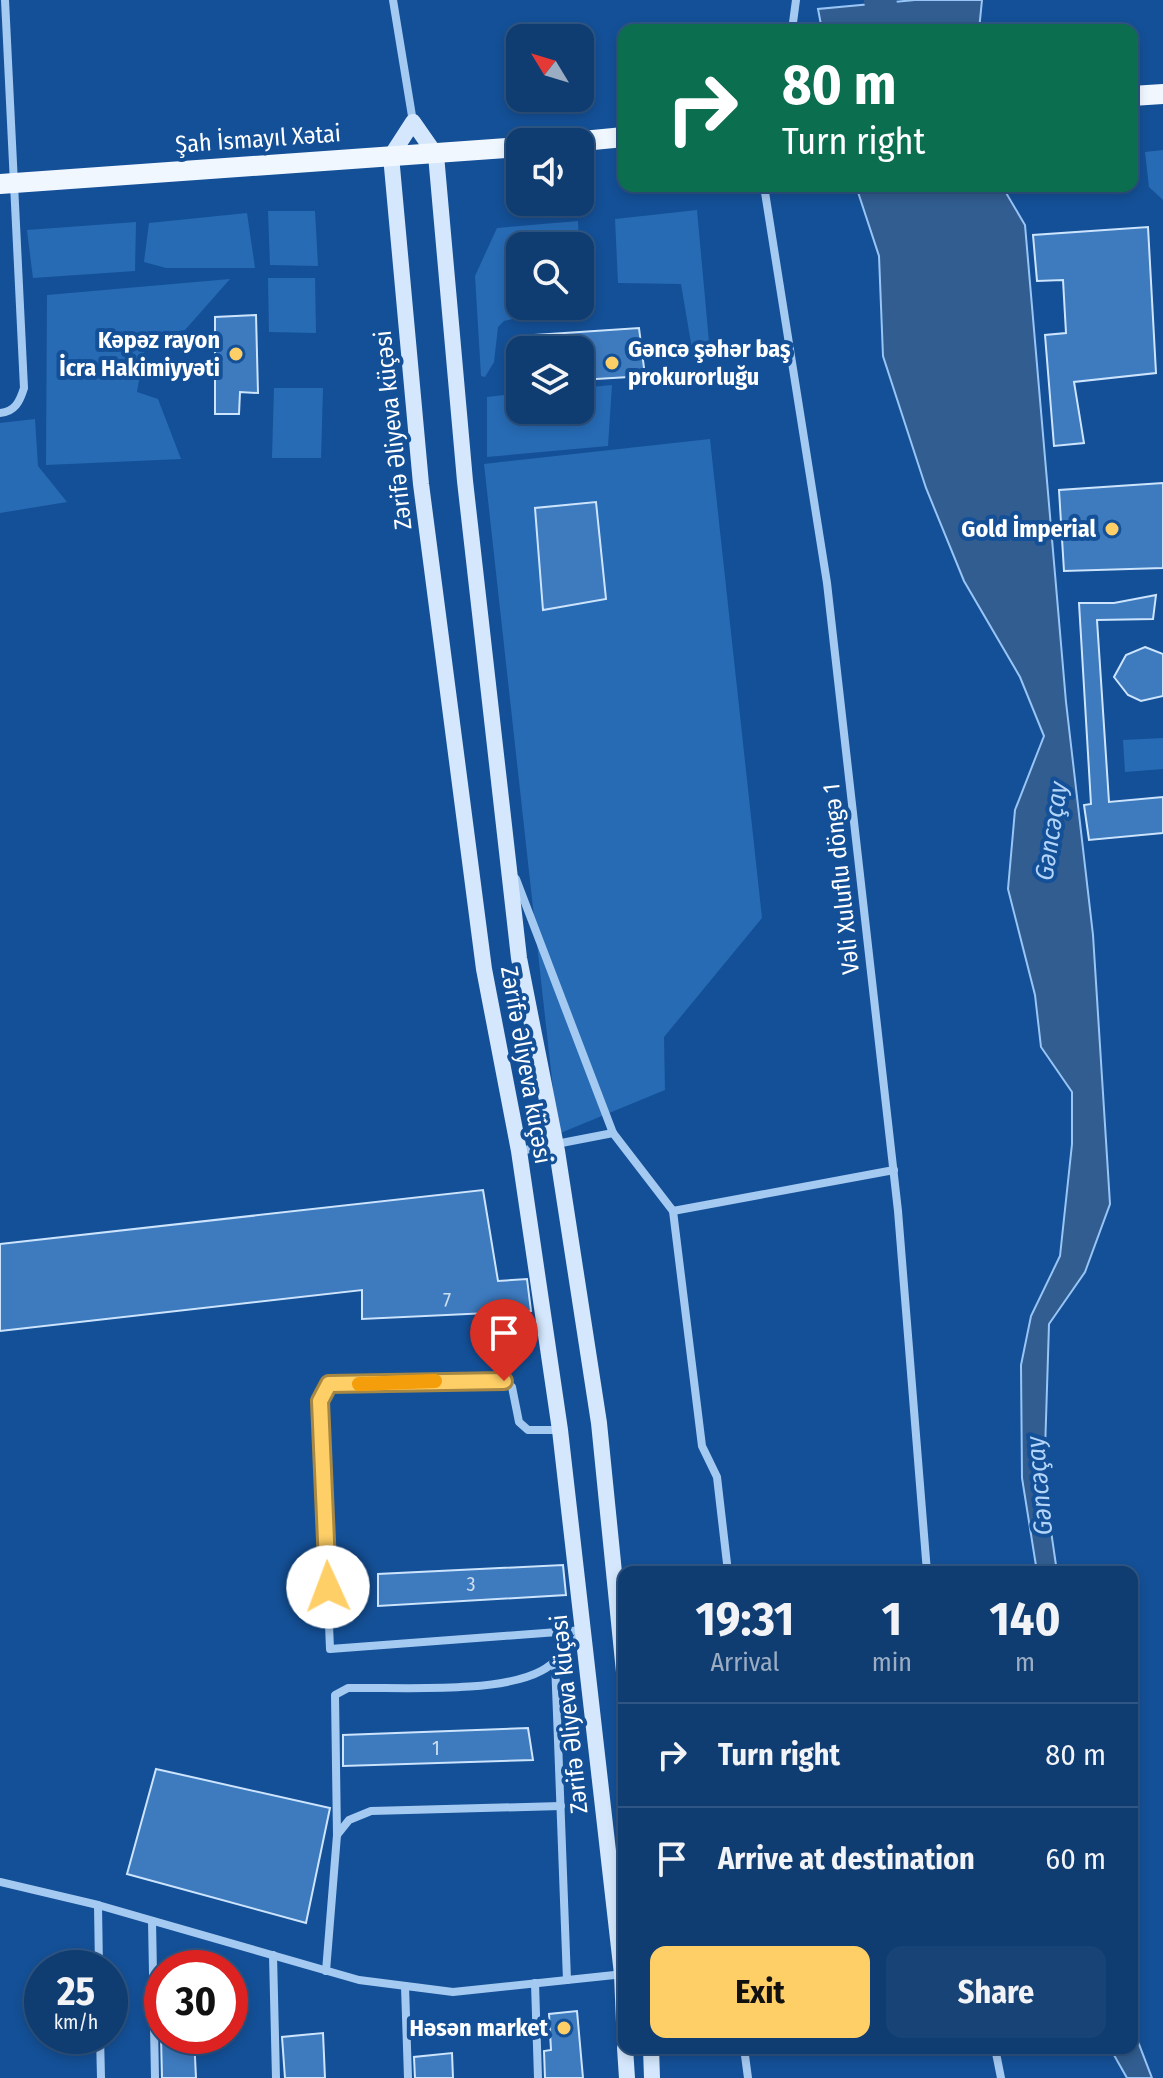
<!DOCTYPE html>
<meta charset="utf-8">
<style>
:root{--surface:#0f3c71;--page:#184376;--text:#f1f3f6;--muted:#9badc3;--line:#2f5684;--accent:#ffcf67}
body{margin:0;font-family:"Fira Sans Condensed",sans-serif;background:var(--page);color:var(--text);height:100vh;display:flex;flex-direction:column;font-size:30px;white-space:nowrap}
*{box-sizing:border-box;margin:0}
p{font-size:26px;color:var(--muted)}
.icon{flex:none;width:44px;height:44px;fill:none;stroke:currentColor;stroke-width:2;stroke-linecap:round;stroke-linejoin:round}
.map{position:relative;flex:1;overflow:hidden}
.side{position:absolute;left:618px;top:1566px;width:520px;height:488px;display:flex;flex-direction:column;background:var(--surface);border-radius:16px;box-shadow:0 4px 12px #0003,0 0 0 2px var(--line)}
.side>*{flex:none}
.hud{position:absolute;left:618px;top:24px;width:520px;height:168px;border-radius:16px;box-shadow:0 4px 12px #0003,0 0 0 2px var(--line);background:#0b6e4f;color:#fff;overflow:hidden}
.needle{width:52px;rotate:308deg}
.controls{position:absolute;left:506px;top:24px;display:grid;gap:16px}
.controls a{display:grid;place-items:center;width:88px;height:88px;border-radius:16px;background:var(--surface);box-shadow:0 4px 12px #0003,0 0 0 2px var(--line);font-size:40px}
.speed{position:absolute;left:24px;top:1950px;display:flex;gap:16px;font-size:40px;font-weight:700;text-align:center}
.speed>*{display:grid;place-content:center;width:104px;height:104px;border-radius:50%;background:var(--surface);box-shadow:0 4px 12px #0003,0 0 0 2px var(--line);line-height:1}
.speed small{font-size:20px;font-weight:400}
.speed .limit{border:12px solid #d22;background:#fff;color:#111}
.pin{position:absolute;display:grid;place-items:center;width:68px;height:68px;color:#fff;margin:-82px -34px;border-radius:50% 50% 50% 0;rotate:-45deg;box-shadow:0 0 8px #0007}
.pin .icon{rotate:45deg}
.me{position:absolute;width:88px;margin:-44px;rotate:358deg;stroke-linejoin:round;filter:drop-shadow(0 0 6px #0008)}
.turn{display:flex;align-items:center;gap:28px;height:168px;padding:0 32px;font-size:36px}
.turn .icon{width:104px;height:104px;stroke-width:2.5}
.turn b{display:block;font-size:56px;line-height:68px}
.eta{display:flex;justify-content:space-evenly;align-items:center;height:136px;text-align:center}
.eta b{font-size:48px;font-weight:700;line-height:56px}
.primary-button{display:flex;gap:16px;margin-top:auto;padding:16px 32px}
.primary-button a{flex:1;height:92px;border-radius:16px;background:var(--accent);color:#111;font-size:32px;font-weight:700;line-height:92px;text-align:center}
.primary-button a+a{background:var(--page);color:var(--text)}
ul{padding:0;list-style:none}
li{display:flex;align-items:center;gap:24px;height:104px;padding:0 32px;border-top:2px solid var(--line)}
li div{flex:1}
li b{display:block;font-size:30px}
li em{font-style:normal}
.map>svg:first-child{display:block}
.green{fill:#276bb5}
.water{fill:#315d90;stroke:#98c5f5;stroke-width:2}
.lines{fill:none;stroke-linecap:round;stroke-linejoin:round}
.river{stroke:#315d90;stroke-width:32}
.building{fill:#3d7abe;stroke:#cde4fd;stroke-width:2}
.street{stroke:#a5caf2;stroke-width:8}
.secondary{stroke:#d4e7fc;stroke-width:16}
.primary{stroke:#f1f7ff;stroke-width:20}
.route-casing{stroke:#a68743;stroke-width:20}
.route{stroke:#ffcf67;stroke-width:14}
.slow{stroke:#f59e0b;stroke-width:14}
.poi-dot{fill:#ffcf67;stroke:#145097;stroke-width:3}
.labels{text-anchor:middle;stroke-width:8;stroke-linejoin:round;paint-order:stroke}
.number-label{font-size:20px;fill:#cedeef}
.street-label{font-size:24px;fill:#fff;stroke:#145097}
.poi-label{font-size:24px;font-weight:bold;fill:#fff;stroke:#145097;text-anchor:end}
.water-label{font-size:26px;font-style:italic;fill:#b2d4f9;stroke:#145097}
</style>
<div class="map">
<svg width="1163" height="2078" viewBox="0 0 1163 2078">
<rect width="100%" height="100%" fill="#145097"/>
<!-- green -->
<g class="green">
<path d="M1163,150V200L1149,187L1145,152Z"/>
<path d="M697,210L710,353L693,355L681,284L618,283L615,219Z"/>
<path d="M268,211H315L318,266L270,265Z"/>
<path d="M247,213L255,268H166L144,262L149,223Z"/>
<path d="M578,221L579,246H520V306H526L525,316L504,321L498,327L494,362L485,377L481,376L475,276L497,228Z"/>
<path d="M136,222L135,271L33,278L27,230Z"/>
<path d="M268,278H315L316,333L269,332Z"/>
<path d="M230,279L185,330L147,336L137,392L158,399L181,459L46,465L47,295Z"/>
<path d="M612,385L608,446L487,457V397L520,393V410H580V388Z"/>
<path d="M274,388H323L321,458H272Z"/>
<path d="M35,419L38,466L67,502L0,513V423Z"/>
<path d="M710,439L762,918L664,1037L665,1090L558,1134L484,464Z"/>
<path d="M1163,738V769L1125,772L1123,740Z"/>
</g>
<!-- water -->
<g class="water">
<path d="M915,0H982L979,30H822L818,9Z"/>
<path d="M856,186H1002L1025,225L1066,702L1093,935L1110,1204L1085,1272L1049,1324L1044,1483L1057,1572H1037L1022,1478L1021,1365L1031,1316L1060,1256L1072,1144V1092L1041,1047L1035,995L1008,889L1015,810L1044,736L1020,677L964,581L926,488L883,356L879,256Z"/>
<path d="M1132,2026L1152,2078H1127L1110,2048H1132Z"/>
</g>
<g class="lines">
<!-- river -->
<path class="river" d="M880,0L886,30"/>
</g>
<!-- building -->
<g class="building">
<path d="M1148,227L1156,373L1074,382L1084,443L1054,446L1045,335L1066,333L1063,280L1037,281L1033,235Z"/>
<path d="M256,315L258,393L240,392L239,414H215V317Z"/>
<path d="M639,328L645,376L580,380V350H522L520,336Z"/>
<path d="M1163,483V568L1064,571L1059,490Z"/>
<path d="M596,502L606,599L543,610L535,508Z"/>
<path d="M1156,595L1153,619L1097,620L1109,802L1163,797V833L1089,840L1084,805L1091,804L1079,603H1114Z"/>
<path d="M1145,647L1163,654V696L1141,701L1128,695L1114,677L1126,655Z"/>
<path d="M483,1190L498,1281L527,1279L531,1311L362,1319V1290L0,1331V1244Z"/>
<path d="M563,1565L566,1595L378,1606V1574Z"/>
<path d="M528,1728L533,1760L343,1766V1735Z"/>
<path d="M156,1769L330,1808L306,1923L127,1874Z"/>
<path d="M577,2011L583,2078H545L544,2051L551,2050L549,2014Z"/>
<path d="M323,2033L325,2078H285L282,2037Z"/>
<path d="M161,2036H194L196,2078H162Z"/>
<path d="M452,2053L453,2078H415L414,2057Z"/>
</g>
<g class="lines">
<!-- street -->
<g class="street">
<path d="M393,0L413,122"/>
<path d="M792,30L796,0"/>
<path d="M764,186L827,583L898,1211L927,1572"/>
<path d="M0,413C15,412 20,401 24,388L5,0"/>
<path d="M516,879L613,1133"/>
<path d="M520,1151L613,1133L673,1211L894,1170"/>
<path d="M673,1211L702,1446L717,1477L728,1572"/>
<path d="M559,1430H528L519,1422L512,1387L504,1381L329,1384L320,1401L330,1649L584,1630"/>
<path d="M555,1661L567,1980"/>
<path d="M337,1835L335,1695L348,1688C399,1687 498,1694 541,1671C558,1662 570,1646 582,1632"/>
<path d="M0,1882L98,1905L359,1980L453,1992L624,1974"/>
<path d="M98,1905L99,1968"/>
<path d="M152,1921L155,2078"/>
<path d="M273,1955L276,2078"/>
<path d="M326,1971L337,1835L349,1820L371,1811L561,1806"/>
<path d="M535,1983L538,2078"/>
<path d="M405,1986L408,2078"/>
<path d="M100,2036L101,2078"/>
<path d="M744,2048L748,2078"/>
<path d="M995,2048L1001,2078"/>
</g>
<!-- secondary -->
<g class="secondary">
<path d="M624,1672L599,1423L557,1151L519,958L465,481L436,155L413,122L391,156L421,484L484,969L519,1151L560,1430L622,1974L624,2023"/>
<path d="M625,2048L627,2078"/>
<path d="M651,2048L652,2078"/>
</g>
<!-- primary -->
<g class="primary">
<path d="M1132,96L1163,94"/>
<path d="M572,142L624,137"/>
<path d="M0,184L520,147"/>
</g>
</g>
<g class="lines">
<!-- route casing -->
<g class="route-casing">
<path id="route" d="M328,1587L320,1401L329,1384L504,1381"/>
</g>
<!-- route -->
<use href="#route" class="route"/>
<!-- slow -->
<path class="slow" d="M359,1384L435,1381"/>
</g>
<!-- markers -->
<g class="poi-dot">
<circle cx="236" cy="354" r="8"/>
<circle cx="612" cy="363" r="8"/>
<circle cx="1112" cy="529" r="8"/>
<circle cx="564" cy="2028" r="8"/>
</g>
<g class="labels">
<!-- number labels -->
<g class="number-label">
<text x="447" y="1307">7</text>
<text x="471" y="1591">3</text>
<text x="436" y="1755">1</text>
</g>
<!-- street labels -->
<g class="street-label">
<text transform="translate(258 139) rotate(-4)" y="8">Şah İsmayıl Xətai</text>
<text transform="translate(393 430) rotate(-96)" y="8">Zərifə Əliyeva küçəsi</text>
<text transform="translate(841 879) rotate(-96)" y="8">Vəli Xuluflu döngə 1</text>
<text transform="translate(526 1065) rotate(80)" y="8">Zərifə Əliyeva küçəsi</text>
<text transform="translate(569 1714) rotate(-96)" y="8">Zərifə Əliyeva küçəsi</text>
</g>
<!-- poi labels -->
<g class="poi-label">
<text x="220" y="348">Kəpəz rayon<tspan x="220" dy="28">İcra Hakimiyyəti</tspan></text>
<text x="628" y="357" text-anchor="start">Gəncə şəhər baş<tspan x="628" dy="28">prokurorluğu</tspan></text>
<text x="1096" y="537">Gold İmperial</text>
<text x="548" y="2036">Həsən market</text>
</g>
<!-- water labels -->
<g class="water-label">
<text transform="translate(1051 831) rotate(-81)" y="9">Gəncəçay</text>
<text transform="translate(1039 1486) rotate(-95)" y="9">Gəncəçay</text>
</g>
</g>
</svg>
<div class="controls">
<a><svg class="needle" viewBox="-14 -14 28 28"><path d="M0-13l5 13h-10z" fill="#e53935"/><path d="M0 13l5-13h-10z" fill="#9badc3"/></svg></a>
<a><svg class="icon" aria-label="sound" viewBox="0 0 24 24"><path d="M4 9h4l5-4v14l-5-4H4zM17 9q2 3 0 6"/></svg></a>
<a><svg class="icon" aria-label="search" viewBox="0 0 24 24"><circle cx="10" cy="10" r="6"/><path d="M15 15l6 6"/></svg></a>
<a><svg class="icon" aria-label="layers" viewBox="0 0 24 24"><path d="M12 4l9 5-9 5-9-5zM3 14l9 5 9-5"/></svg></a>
</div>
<div class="speed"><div>25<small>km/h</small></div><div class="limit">30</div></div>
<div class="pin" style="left:504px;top:1381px;background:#d93025"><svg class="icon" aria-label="arrive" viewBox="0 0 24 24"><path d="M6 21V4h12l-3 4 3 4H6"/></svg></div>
<svg class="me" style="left:328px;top:1587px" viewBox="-20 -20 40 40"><circle r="19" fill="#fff"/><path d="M0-13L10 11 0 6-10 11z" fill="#ffcf67"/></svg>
<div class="hud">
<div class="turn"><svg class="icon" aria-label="right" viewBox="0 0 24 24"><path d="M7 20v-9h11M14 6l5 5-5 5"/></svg><div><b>80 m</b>Turn right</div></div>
</div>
<section class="side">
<div class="eta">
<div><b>19:31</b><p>Arrival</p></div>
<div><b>1</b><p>min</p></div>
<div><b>140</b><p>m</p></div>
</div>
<ul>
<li><svg class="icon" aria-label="right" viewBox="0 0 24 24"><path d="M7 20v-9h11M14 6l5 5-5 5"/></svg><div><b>Turn right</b></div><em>80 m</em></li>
<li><svg class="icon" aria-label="arrive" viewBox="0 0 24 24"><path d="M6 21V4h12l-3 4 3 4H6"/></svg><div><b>Arrive at destination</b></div><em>60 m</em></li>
</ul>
<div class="primary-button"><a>Exit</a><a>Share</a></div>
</section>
</div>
